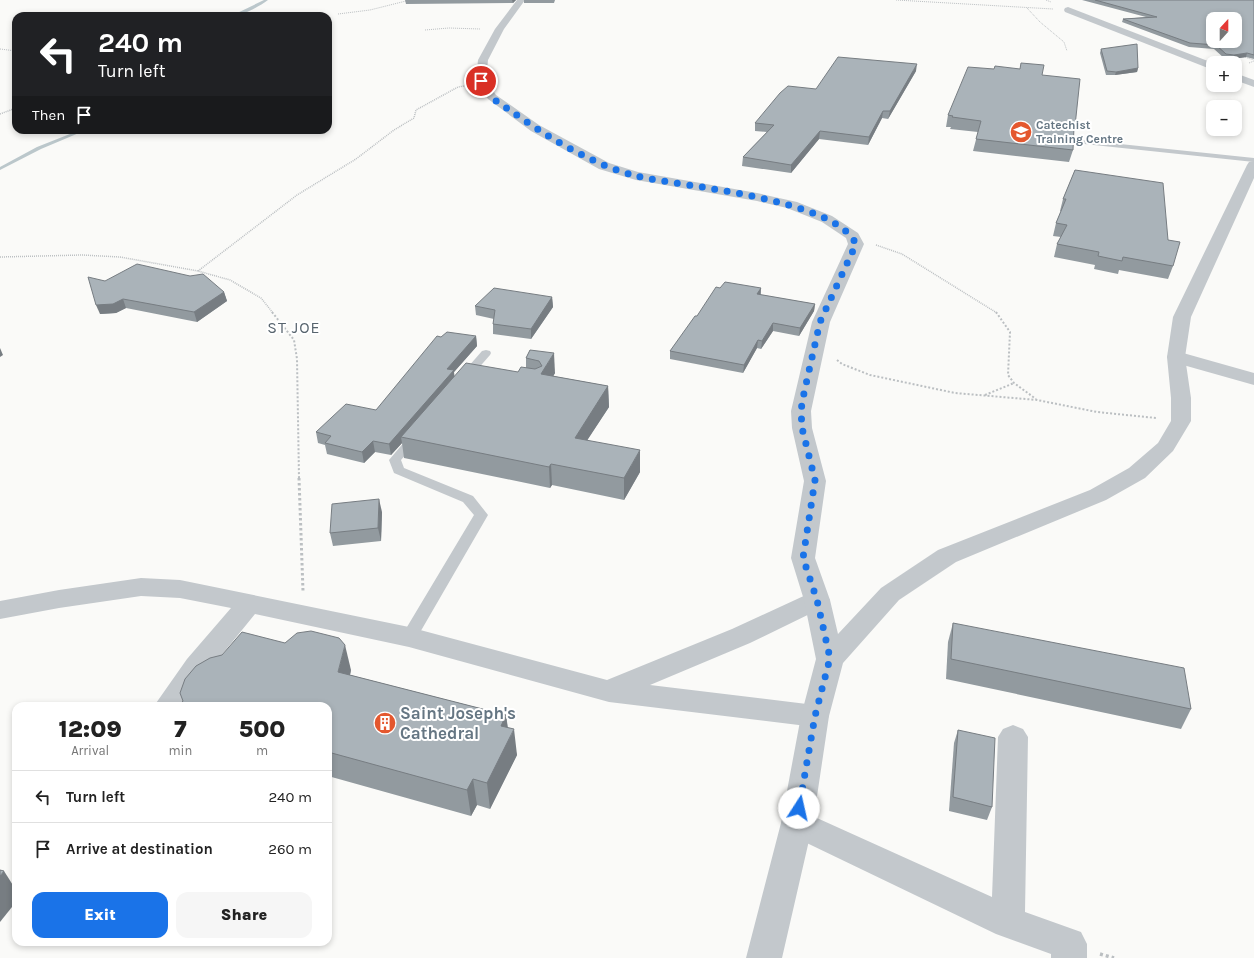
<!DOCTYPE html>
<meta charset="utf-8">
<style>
:root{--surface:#fff;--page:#f6f6f6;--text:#222;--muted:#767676;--line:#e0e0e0;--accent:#1a73e8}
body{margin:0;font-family:Karla,sans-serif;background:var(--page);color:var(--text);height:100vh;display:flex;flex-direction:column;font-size:15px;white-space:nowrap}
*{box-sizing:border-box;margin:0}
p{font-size:13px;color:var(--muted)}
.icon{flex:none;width:22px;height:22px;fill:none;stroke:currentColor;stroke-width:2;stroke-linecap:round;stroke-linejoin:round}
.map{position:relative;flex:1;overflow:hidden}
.panel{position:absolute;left:12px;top:702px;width:320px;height:244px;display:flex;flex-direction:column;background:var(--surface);border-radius:12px;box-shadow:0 2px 6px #0003}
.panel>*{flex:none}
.banner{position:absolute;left:12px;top:12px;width:320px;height:122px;border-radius:12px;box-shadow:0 2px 6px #0003;background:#202124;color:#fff;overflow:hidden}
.needle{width:26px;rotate:21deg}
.buttons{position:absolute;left:1206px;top:12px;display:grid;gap:8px}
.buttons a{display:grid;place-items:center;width:36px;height:36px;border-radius:8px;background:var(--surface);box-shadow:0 2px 6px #0003;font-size:20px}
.pin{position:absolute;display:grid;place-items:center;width:34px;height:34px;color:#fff;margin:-17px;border:2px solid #fff;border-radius:50%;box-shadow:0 1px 4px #0007}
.me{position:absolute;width:44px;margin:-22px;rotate:10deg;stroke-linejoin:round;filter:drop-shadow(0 0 3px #0008)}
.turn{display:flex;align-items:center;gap:14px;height:84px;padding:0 20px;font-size:18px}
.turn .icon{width:52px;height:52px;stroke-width:2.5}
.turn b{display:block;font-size:28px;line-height:34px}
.then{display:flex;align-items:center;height:38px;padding:0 20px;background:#0003;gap:8px;font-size:15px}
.eta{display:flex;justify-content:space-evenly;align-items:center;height:68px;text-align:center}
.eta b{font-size:24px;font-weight:800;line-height:28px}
.primary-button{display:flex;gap:8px;margin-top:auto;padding:8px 20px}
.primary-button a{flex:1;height:46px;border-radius:12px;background:var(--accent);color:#fff;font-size:16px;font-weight:800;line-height:46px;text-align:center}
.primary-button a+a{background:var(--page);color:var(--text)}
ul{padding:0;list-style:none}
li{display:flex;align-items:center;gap:12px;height:52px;padding:0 20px;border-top:1px solid var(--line)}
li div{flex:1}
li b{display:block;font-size:15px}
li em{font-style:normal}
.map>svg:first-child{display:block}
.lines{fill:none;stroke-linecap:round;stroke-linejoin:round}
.stream{fill:#bbc7cb;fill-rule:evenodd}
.path-far4{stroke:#bbbfc2;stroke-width:1;stroke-dasharray:1 1;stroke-linecap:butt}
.path-far3{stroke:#bbbfc2;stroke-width:1.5;stroke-dasharray:1 1;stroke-linecap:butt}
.path-far2{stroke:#bbbfc2;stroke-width:2;stroke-dasharray:2 2;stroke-linecap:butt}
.path-far1{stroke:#bbbfc2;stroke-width:3;stroke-dasharray:2.5 2.5;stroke-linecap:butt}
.path{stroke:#bbbfc2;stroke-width:3.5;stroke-dasharray:3 3;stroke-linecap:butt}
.service{fill:#c3c8cc;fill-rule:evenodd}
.minor{fill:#c3c8cc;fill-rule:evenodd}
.tertiary{fill:#c3c8cc;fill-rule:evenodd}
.wall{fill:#929a9f}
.shaded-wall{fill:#777d82}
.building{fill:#aab3b9;stroke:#777d82;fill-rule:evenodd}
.route{stroke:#1a73e8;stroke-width:7;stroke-dasharray:0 12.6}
.labels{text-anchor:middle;stroke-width:4;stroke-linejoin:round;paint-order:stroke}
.far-poi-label{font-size:12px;font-weight:bold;fill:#657683;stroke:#fff;text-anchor:start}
.quarter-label{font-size:16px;letter-spacing:1px;fill:#57646e;stroke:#fff}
.near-poi-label{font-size:17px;font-weight:bold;fill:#657683;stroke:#fff;text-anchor:start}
</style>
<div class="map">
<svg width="1254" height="958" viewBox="0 0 1254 958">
<rect width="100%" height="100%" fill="#fafaf8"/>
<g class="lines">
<!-- stream -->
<g class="stream">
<path d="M264,0H268C258,7 243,16 231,16Z"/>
<path d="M80,130H86L41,149L0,170V167L37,147Z"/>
</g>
<!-- path-far4 -->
<g class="path-far4">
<path d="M896,0L1053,9"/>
<path d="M1046,0L1051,2"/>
<path d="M1027,8L1040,22L1064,42L1067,51"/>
<path d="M338,14L370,10L410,0"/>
<path d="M425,30L449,28L480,29"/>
<path d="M0,49L16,51"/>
<path d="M1241,56L1254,60"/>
<path d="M1249,63L1254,61"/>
</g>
<!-- path-far3 -->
<g class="path-far3">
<path d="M0,114L16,108"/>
<path d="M876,245L902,254L997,313"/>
<path d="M0,257L82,255L120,257L198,271L230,280L261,298L273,313"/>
<path d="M198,271L297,195L356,159L394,130L414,118L416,110L458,87L464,86"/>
</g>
<!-- path-far2 -->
<g class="path-far2">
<path d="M272,312L294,340L297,359L299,479"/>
<path d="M996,312L1010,332L1008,375L1014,383L1036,399"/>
<path d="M837,360L842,364L870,375L955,393L1037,400L1097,412L1156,418"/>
<path d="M985,395L1014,383"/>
</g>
<!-- path-far1 -->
<path class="path-far1" d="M299,478L303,591"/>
<!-- path -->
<path class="path" d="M1100,954L1114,958"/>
<!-- service -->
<g class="service">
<path d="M1072,139L1254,158V162L1075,143H1072Z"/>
<path d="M486,350L490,351L491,353L490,355L469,379H461L459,377L461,375L482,351Z"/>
<path d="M415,433L419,434L421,437L401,460L404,468L473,496L488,515L415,641L409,643L403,641L401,637L474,515L463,502L394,473L389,460L411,434Z"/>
</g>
<!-- minor -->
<g class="minor">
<path d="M1068,7L1213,63V70L1065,12L1064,10L1065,8Z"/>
<path d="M1235,73L1254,80V87L1235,80Z"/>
<path d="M1176,351L1254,373V385L1169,361L1167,357L1169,353Z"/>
<path d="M141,578L180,580L409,627L607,680L732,629L808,594L817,591L826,594L830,600L826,606L750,643L650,685L815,705L825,708L829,716L825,724L815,727L609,702L409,647L255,614L207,673L184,706H154L187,659L231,608L180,598L141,596L59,608L0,619V601L59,590Z"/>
<path d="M1013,725L1023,729L1028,737L1025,912L1081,932L1087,944V958H1051V954L996,934L786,833L781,823L786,813L797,809L992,897L998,737L1003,729Z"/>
</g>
<!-- tertiary -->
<path class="tertiary" d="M517,0H525L504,29L488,60L486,81L496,95L539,125L609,163L638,172L757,193L797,202L832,216L858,233L864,244L830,322L811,411L812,428L826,481L815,558L830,600L838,634L881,588L938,550L1090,490L1129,468L1158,443L1171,421V398L1167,357L1173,317L1247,165L1249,162L1254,161V178L1191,317L1185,357L1191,398V421L1173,451L1145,478L1106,500L956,562L899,600L843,663L829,716L813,823L782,958H746L781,823L801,716L816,659L804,600L791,558L804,481L792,428L791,411L812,322L848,244L846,238L822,222L787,208L757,201L636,180L599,169L531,131L488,99L476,81L478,60L495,29Z"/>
</g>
<!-- wall -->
<g class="wall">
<path d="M405,0H516L513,3L406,4Z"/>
<path d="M524,0H555L554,3H524Z"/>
<path d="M1082,0H1254V59L1246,57L1233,59L1224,58L1214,49L1189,47L1122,22L1123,19L1146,17Z"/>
<path d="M1101,49L1138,68L1137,72L1115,75H1106L1100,53Z"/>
<path d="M916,71L888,119L882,118L868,145L819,139L791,173L742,166L743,157L767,132L755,131V123L816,89Z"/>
<path d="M1042,75L1073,133V150L1069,162L973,151L978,132L950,129L951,127H946L948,115Z"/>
<path d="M1075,170L1168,240L1173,266L1168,279L1119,270L1118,274L1094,269L1095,265L1054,257L1057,244L1061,237L1053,236L1056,223L1061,211H1060L1063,199Z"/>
<path d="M105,281L224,292L227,301L197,322L126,308L116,313L100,314Z"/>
<path d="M720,288H761V295L815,304L814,311L799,336L773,331L761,349L757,348L743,373L670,359V351L697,316Z"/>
<path d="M552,297L553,307L531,339L493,334V324L494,319L476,315L475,306Z"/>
<path d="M476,336L477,346L454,372V376L518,372L526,368V358L530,350L555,373L553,376L608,386L609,407L587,440L640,472L624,500L552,485L550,488L404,458L402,443L391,455L375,452L364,463L327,454L325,445L318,443L316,432L376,410L441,337Z"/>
<path d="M382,512L381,541L333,546L330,533Z"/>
<path d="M953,623L1191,709L1181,729L946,679L948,642Z"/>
<path d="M351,670L350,675L506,715L508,728L517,755L490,809L477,805L471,816L328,776V706Z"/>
<path d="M958,730L992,807L987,820L949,811L954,743Z"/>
</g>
<!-- shaded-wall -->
<g class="shaded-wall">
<path d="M512,0H516L513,3Z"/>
<path d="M1247,53L1246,57L1233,59L1234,55Z"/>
<path d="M917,64L916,71L888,119L890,111Z"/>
<path d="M1138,68L1137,72L1115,75L1116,72Z"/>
<path d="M883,111L882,118L868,145L869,137Z"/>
<path d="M820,131L819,139L791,173V165Z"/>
<path d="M761,288L760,295L757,294Z"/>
<path d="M224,292L227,301L197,322L194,312Z"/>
<path d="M552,297L553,307L531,339V329Z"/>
<path d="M123,299L126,308L116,313L100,314L96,305Z"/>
<path d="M815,304L814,311L799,336L800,328Z"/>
<path d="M773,323V331L761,349L762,341Z"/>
<path d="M476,336L477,346L454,372L455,380L401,437L402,443L391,455L389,444L447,369Z"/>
<path d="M758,340L757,348L743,373L744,365Z"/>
<path d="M0,348L3,355L0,357Z"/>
<path d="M554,353L555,373L543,395L541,374Z"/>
<path d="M608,386L609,407L575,459V438Z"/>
<path d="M373,441L375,452L364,463L362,452Z"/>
<path d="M640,450V472L624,500V478Z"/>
<path d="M551,464L552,485L550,488L549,467Z"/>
<path d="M379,499L382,512L381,541L378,528Z"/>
<path d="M345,645L351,670L345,698L338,672Z"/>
<path d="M506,715L509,740L514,729L517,755L490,809L487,783L501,726Z"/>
<path d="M473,779L477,805L471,816L467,790Z"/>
<path d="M4,871L16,890V902L0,922V876Z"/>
</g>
<!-- building -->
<g class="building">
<path d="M1095,0H1254V55L1247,53L1234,55L1226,54L1216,45L1190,43L1123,19L1157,17ZM1213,19H1235V41H1213Z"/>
<path d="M1137,44L1138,68L1116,72L1107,71L1101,49Z"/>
<path d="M838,57L917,64L890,111H883L869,137L820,131L791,165L743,157L774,125L755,123L780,93L788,86L816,89Z"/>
<path d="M1021,63L1044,65L1042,75L1080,79L1075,126L1074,127L1073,150L976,139L981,121L952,117L953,116L948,115L968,67L994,69L995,66L1020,69Z"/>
<path d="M1075,170L1163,183L1168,240L1180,242L1173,266L1123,257L1122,261L1098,256L1099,252L1057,244L1067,225L1056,223L1066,199H1063Z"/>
<path d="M137,264L190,276L203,274L224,292L194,312L123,299L113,304L96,305L88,277L105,281Z"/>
<path d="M725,282L761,288L757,294L815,304L800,328L773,323L762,341L758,340L744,365L670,351L695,316H697L716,287L720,288Z"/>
<path d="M494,288L552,297L531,329L493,324L495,310L475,306Z"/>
<path d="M447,332L476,336L447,369L454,370L389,444L373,441L362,452L325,443L331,436L316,432L346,404L376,410L437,336L441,337Z"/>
<path d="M530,350L554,353L541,374L608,386L575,438L640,450L624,478L551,464L549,467L401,437L466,363L518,372L521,367L535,369L542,366L539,361L526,358Z"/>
<path d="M379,499L378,528L330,533L332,504Z"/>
<path d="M953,623L1184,668L1191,709L951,659Z"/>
<path d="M311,631L339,638L345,645L338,672L506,715L501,726L514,729L487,783L473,779L467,790L328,752V706H179L183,701L180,693L185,679L196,666L210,658L222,655L242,632L285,643L297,633Z"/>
<path d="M958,730L995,738L992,807L953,797Z"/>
<path d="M0,870L4,871L0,876Z"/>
</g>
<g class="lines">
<!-- route -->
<path class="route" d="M481,81C484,86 487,92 491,96C496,102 504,106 511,111C544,135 595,166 636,176C684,187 834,198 856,244L820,322L804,393L801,410L802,428L815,480L803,558L817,600L830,658L815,716L799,808"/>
</g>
<!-- icons -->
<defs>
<g id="school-disc" transform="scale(1.15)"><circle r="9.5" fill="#e4572e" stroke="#fff"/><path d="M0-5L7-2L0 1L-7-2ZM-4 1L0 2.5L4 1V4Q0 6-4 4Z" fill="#fff"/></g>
<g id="building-disc" transform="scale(1.15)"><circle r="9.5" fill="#e4572e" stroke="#fff"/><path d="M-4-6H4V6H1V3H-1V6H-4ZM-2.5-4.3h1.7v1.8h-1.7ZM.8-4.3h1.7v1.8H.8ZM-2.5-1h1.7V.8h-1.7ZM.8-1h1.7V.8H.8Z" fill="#fff"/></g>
</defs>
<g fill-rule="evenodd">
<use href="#school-disc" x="1021" y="132"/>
<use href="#building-disc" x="385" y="723"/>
</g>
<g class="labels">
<!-- far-poi labels -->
<g class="far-poi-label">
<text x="1036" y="129">Catechist<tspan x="1036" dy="14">Training Centre</tspan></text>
</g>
<!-- quarter labels -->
<g class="quarter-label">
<text x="294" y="333">ST JOE</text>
</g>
<!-- near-poi labels -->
<g class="near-poi-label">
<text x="400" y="719">Saint Joseph's<tspan x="400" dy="20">Cathedral</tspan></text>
</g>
</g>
</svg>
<div class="buttons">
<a><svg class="needle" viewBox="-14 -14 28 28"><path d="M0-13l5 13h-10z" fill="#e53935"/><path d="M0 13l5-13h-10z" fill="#767676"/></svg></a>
<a>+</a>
<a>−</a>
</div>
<div class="pin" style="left:481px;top:81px;background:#d93025"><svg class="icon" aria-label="arrive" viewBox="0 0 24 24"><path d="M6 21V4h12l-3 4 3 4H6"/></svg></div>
<svg class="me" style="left:799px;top:808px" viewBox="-20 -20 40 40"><circle r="19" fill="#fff"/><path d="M0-13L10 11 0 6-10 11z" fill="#1a73e8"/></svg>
<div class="banner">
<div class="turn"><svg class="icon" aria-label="left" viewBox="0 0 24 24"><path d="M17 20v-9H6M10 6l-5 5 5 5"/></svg><div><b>240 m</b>Turn left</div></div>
<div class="then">Then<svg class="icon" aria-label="arrive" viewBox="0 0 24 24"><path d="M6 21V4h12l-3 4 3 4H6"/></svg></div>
</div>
<section class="panel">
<div class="eta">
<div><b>12:09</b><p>Arrival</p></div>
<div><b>7</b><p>min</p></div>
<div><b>500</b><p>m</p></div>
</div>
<ul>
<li><svg class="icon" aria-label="left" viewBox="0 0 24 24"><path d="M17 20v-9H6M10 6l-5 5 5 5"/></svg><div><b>Turn left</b></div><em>240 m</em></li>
<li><svg class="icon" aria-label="arrive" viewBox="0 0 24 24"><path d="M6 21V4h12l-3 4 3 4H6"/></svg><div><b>Arrive at destination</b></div><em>260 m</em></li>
</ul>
<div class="primary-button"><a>Exit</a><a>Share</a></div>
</section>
</div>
